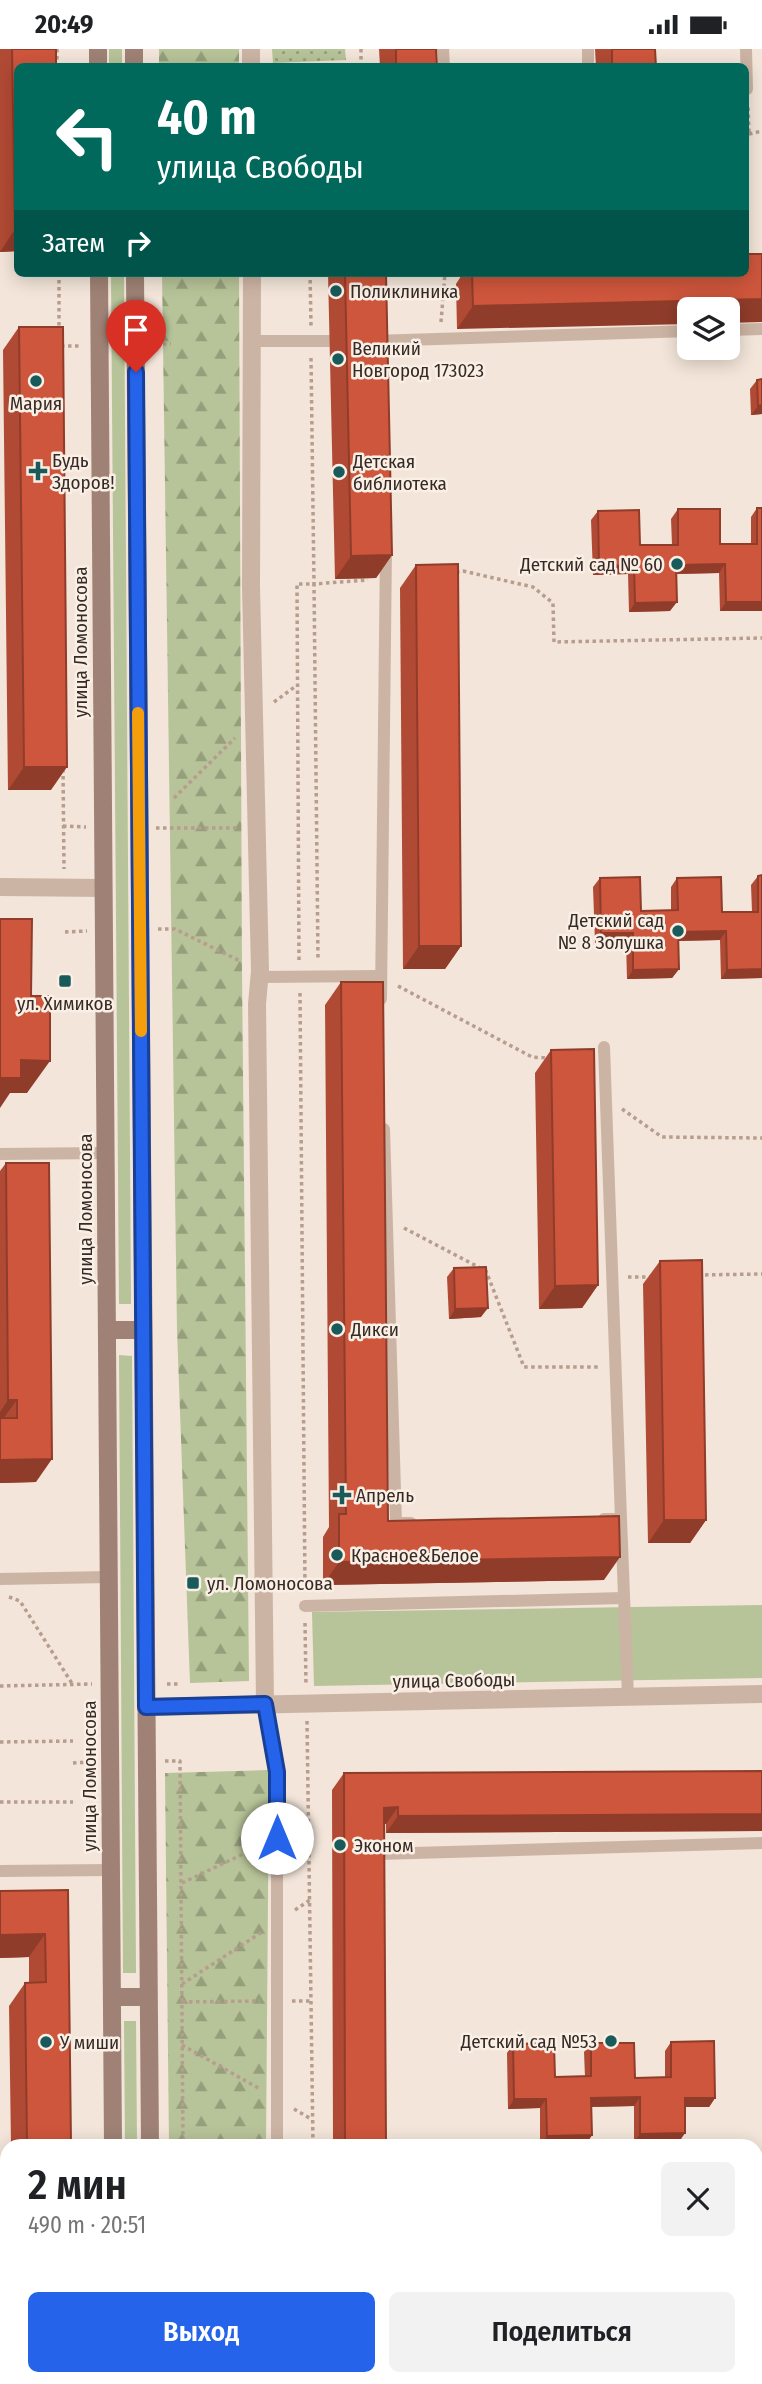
<!DOCTYPE html>
<html lang="ru">
<meta charset="utf-8">
<style>
:root{--surface:#fff;--page:#f2f2f2;--text:#202124;--muted:#757577;--accent:#2563eb}
body{margin:0;font-family:"Fira Sans Condensed",sans-serif;background:var(--page);color:var(--text);height:100vh;display:flex;flex-direction:column;font-size:26px;white-space:nowrap}
*{box-sizing:border-box;margin:0}
p{font-size:23px;color:var(--muted)}
.icon{flex:none;width:38px;height:38px;fill:none;stroke:currentColor;stroke-width:2;stroke-linecap:round;stroke-linejoin:round}
.map{position:relative;flex:1;overflow:hidden}
.details{position:absolute;left:0px;top:2090px;width:763px;height:247px;display:flex;flex-direction:column;background:var(--surface);border-radius:21px 21px 0 0;box-shadow:0 4px 18px #0003}
.details>*{flex:none}
.hud{position:absolute;left:14px;top:14px;width:735px;height:214px;border-radius:10px;box-shadow:0 4px 18px #0003;background:#00695c;color:#fff;overflow:hidden}
.controls{position:absolute;left:677px;top:248px;display:grid;gap:14px}
.controls a{display:grid;place-items:center;width:63px;height:63px;border-radius:10px;background:var(--surface);box-shadow:0 4px 18px #0003;font-size:35px}
.pin{position:absolute;display:grid;place-items:center;width:60px;height:60px;color:#fff;margin:-72px -30px;border-radius:50% 50% 50% 0;rotate:-45deg;box-shadow:0 0 7px #0007}
.pin .icon{rotate:45deg}
.me{position:absolute;width:77px;margin:-38px;rotate:0deg;stroke-linejoin:round;filter:drop-shadow(0 0 5px #0008)}
.turn{display:flex;align-items:center;gap:24px;height:147px;padding:0 28px;font-size:32px}
.turn .icon{width:91px;height:91px;stroke-width:2.5}
.turn b{display:block;font-size:49px;line-height:60px}
.then{display:flex;align-items:center;height:66px;padding:0 28px;background:#0003;gap:14px;font-size:26px}
.round{display:grid;place-items:center;flex:none;width:74px;height:74px;border-radius:10px;background:var(--page)}
.overview{display:flex;align-items:center;justify-content:space-between;height:119px;padding:0 28px}
h1{font-size:42px;font-weight:600;line-height:52px}
.primary-button{display:flex;gap:14px;margin-top:auto;padding:14px 28px}
.primary-button a{flex:1;height:80px;border-radius:10px;background:var(--accent);color:#fff;font-size:28px;font-weight:600;line-height:80px;text-align:center}
.primary-button a+a{background:var(--page);color:var(--text)}
.status{display:flex;justify-content:space-between;align-items:center;height:49px;padding:0 35px;background:var(--surface);direction:ltr}
.status svg{height:19px;fill:currentColor}
.map>svg:first-child{display:block}
.grass{fill:#b7c398}
.forest{fill:url(#forest-firs)}
.park{fill:url(#park-dots)}
.lines{fill:none;stroke-linecap:round;stroke-linejoin:round}
.path{stroke:#b79d8e;stroke-width:3.5;stroke-dasharray:3.5 3.5;stroke-linecap:butt}
.service{stroke:#ccb4a4;stroke-width:12}
.minor{stroke:#ccb4a4;stroke-width:18}
.secondary{stroke:#9f8275;stroke-width:18}
.wall{fill:#b14a34}
.shaded-wall{fill:#903c2a}
.building{fill:#ce563c;stroke:#903c2a;stroke-width:2}
.route-casing{stroke:#184099;stroke-width:18}
.route{stroke:#2563eb;stroke-width:12}
.slow{stroke:#f59e0b;stroke-width:12}
.poi-dot{fill:#195a5a;stroke:#faefe5;stroke-width:2.5}
.labels{text-anchor:middle;stroke-width:5;stroke-linejoin:round;paint-order:stroke}
.poi-label{font-size:19px;fill:#362a26;stroke:#faefe5;text-anchor:start}
.street-label{font-size:19px;fill:#362a26;stroke:#faefe5}
</style>
<div class="status"><b>20:49</b><svg viewBox="0 0 49 12"><path d="M0 12V9h3v3zM5 12V6h3v6zM10 12V3h3v9zM15 12V0h3v12zM26 1h20v11H26zM47 4h2v5h-2z"/></svg></div>
<div class="map">
<svg width="762" height="2335" viewBox="0 0 762 2335">
<defs>
<pattern id="forest-firs" width="22" height="20" patternUnits="userSpaceOnUse" patternTransform="scale(1.75)"><rect width="22" height="20" fill="#b7c398"/><path d="M5 1l3.5 6h-7zM16 11l3.5 6h-7z" fill="#969f7c"/></pattern>
<pattern id="park-dots" width="8" height="8" patternUnits="userSpaceOnUse" patternTransform="scale(1.75)"><rect width="8" height="8" fill="#b7c398"/><path d="M2 2h.1M6 6h.1" fill="none" stroke="#969f7c" stroke-width="1.8" stroke-linecap="round"/></pattern>
</defs>
<rect width="100%" height="100%" fill="#f3e5d9"/>
<!-- grass -->
<g class="grass">
<rect x="109" y="0" width="13" height="17"/>
<path d="M111,224H124L131,1255H119Z"/>
<path d="M119,1306L132,1307L136,1924H123Z"/>
<path d="M762,1556V1629L314,1637L312,1563Z"/>
<path d="M124,1972H136L137,2096H125Z"/>
</g>
<!-- forest -->
<g class="forest">
<rect x="159" y="0" width="80" height="17"/>
<path d="M162,224H239L242,923L249,1632L190,1634L177,1281Z"/>
<path d="M269,1721L266,2096H169L165,1724Z"/>
<rect x="172" y="2329" width="92" height="6"/>
</g>
<!-- park -->
<path class="park" d="M272,0H345L346,11L273,14Z"/>
<g class="lines">
<!-- path -->
<g class="path">
<path d="M57,0V18"/>
<path d="M361,0V18"/>
<path d="M749,85L762,82"/>
<path d="M746,89L749,85L748,57"/>
<path d="M59,224V281"/>
<path d="M310,224L311,277"/>
<path d="M441,273L445,224"/>
<path d="M156,295H171"/>
<path d="M61,297H82"/>
<path d="M311,309L314,535L368,531"/>
<path d="M456,523L463,522L533,538L553,554L554,593L762,589"/>
<path d="M274,653L296,637"/>
<path d="M63,720L64,820"/>
<path d="M174,749L235,689"/>
<path d="M63,777L86,778"/>
<path d="M156,779H240"/>
<path d="M158,880H175L240,912"/>
<path d="M65,883L87,882"/>
<path d="M299,911L297,535H314L318,911"/>
<path d="M398,937L532,1008L547,1009"/>
<path d="M300,944L305,1541"/>
<path d="M622,1060L662,1088L762,1089"/>
<path d="M404,1179L486,1222L524,1318H600"/>
<path d="M698,1226L762,1225"/>
<path d="M628,1228H652"/>
<path d="M9,1548L20,1552L73,1636"/>
<path d="M305,1574L306,1636"/>
<path d="M167,1635H180"/>
<path d="M0,1637L92,1635"/>
<path d="M307,1672L313,2096"/>
<path d="M0,1693L73,1692"/>
<path d="M165,1712H180L183,2096"/>
<path d="M73,1714L91,1713"/>
<path d="M0,1753H73"/>
<path d="M293,1782L310,1774"/>
<path d="M182,1834L260,1797"/>
<path d="M295,1861L310,1851"/>
<path d="M182,1935L262,1883"/>
<path d="M292,1952H311"/>
<path d="M182,1953L260,1952"/>
<path d="M182,1996L260,2040"/>
<path d="M294,2060L311,2070"/>
<path d="M756,2268L762,2265"/>
<path d="M756,2299H762"/>
<path d="M185,2329V2335"/>
<path d="M314,2329V2335"/>
<path d="M604,2329V2335"/>
<path d="M641,2335L648,2329"/>
</g>
<!-- service -->
<g class="service">
<path d="M443,0L444,18"/>
<path d="M588,0V18"/>
<path d="M746,0L747,40"/>
<path d="M728,281L762,280"/>
<path d="M252,292H329"/>
<path d="M372,292L690,282"/>
<path d="M260,928L380,927"/>
<path d="M381,950L386,499"/>
<path d="M604,998L621,1470"/>
<path d="M384,1080L396,1474H411"/>
<path d="M0,1105L106,1104"/>
<path d="M604,1470H621L628,1648"/>
<path d="M0,1530L109,1528"/>
<path d="M305,1557L624,1549"/>
<path d="M265,1655L277,1722V2096"/>
<path d="M379,1816V1805L762,1794"/>
<path d="M0,1822L111,1821"/>
<path d="M0,2311H7"/>
<path d="M278,2329V2335"/>
</g>
<!-- minor -->
<g class="minor">
<path d="M251,0V18"/>
<path d="M252,224L251,538L260,922L257,955L265,1655"/>
<path d="M0,838L103,839"/>
<path d="M146,1658L762,1645"/>
</g>
<!-- secondary -->
<g class="secondary">
<path d="M98,0V18"/>
<path d="M134,0V18"/>
<path d="M99,224L113,2096"/>
<path d="M135,224L150,2096"/>
<path d="M107,1281H143"/>
<path d="M112,1948H148"/>
<path d="M115,2329V2335"/>
<path d="M151,2329V2335"/>
</g>
</g>
<!-- wall -->
<g class="wall">
<path d="M0,0H56L18,202L0,203Z"/>
<path d="M379,0H436L437,18H380Z"/>
<path d="M595,0H655L656,18H596Z"/>
<path d="M328,224H386L392,506L376,529L335,530Z"/>
<path d="M463,224H746L457,280L456,235Z"/>
<path d="M19,278L51,741H8L3,301Z"/>
<path d="M762,330V365L751,366L750,340L757,331Z"/>
<path d="M757,459L762,562H720L719,524L676,525L670,562L629,563L628,525L593,526L591,471L598,462L640,496H672L671,470L678,460L720,495H751V468Z"/>
<path d="M416,516L461,897L445,920H403L400,539Z"/>
<path d="M758,827L762,929L721,930L720,891L678,892L679,920L672,929L627,930L626,893L595,894L593,838L600,829L641,862H671V838L677,829L722,863H752L751,836Z"/>
<path d="M341,933L388,1472L604,1531L323,1536V1488L329,1478L325,956Z"/>
<path d="M551,1001L598,1236L582,1259L539,1260L535,1024Z"/>
<path d="M6,1114L36,1433L0,1434V1122Z"/>
<path d="M660,1212L706,1471L690,1494H648L643,1235Z"/>
<path d="M454,1219L481,1268L449,1270L447,1228Z"/>
<path d="M762,1722V1782L386,1784V1775H384L386,2096H333L332,1741L344,1724Z"/>
<path d="M68,1841L71,2096H11L9,1957L25,1934H29V1908L0,1909V1842Z"/>
<path d="M671,1993L715,2049L709,2058H685L679,2093L634,2094V2057L592,2058V2086L586,2095L540,2096V2059L508,2060L507,2004L513,1995L555,2028H585L584,2003L591,1994L635,2029H665V2002Z"/>
<rect x="333" y="2329" width="58" height="6"/>
<path d="M435,2329H591L587,2335H435Z"/>
</g>
<!-- shaded-wall -->
<g class="shaded-wall">
<path d="M15,180H18V202L0,203Z"/>
<path d="M762,250V273L728,274V261H690V275L457,280L473,257Z"/>
<path d="M762,356V365L751,366L758,357Z"/>
<path d="M392,506L376,529L335,530L351,507Z"/>
<path d="M725,515L719,524L670,525L676,516Z"/>
<path d="M634,516L628,525L593,526L599,517Z"/>
<path d="M677,553L670,562L629,563L635,554Z"/>
<path d="M726,553H762V562H720Z"/>
<path d="M24,718H67L51,741H8Z"/>
<path d="M726,882L720,891L672,892L678,883Z"/>
<path d="M601,884H633L626,893L595,894Z"/>
<path d="M419,897H461L445,920H403Z"/>
<path d="M679,920L672,929L627,930L633,921Z"/>
<path d="M762,920V929L721,930L727,921Z"/>
<path d="M21,1011L50,1012L27,1044H10L0,1059V1029Z"/>
<path d="M598,1236L582,1259L539,1260L555,1237Z"/>
<path d="M488,1259L481,1268L449,1270L455,1260Z"/>
<path d="M8,1351H17L0,1374V1363Z"/>
<path d="M52,1410L36,1433L0,1434V1411Z"/>
<path d="M664,1471H706L690,1494H648Z"/>
<path d="M620,1508L604,1531L323,1536L339,1513Z"/>
<path d="M398,1758L386,1775L373,1776L384,1759Z"/>
<path d="M762,1765V1782L386,1784L398,1767Z"/>
<path d="M45,1885L29,1908L0,1909V1886Z"/>
<path d="M640,2048L634,2057L585,2058L591,2049Z"/>
<path d="M685,2049H715L709,2058H679Z"/>
<path d="M514,2050H546L540,2059L508,2060Z"/>
<path d="M685,2084L679,2093L634,2094L640,2085Z"/>
<path d="M592,2086L586,2095L540,2096L547,2087Z"/>
<path d="M756,2165H762V2167L757,2174H756Z"/>
<path d="M443,2329H591L587,2335H439Z"/>
</g>
<!-- building -->
<g class="building">
<path d="M12,0H56V18H18V180H15Z"/>
<path d="M396,0H436L437,18H396Z"/>
<path d="M612,0H655L656,18H612Z"/>
<path d="M746,205H762V250L473,257L472,224H746Z"/>
<path d="M345,224H386L392,506L351,507Z"/>
<path d="M19,278H63L67,718H24Z"/>
<path d="M762,330V356L758,357L757,331Z"/>
<path d="M757,459H762V553H726L725,515L676,516L677,553L635,554L634,516L599,517L598,462L639,461L640,496H678V460H720V495H757Z"/>
<path d="M458,515L461,897H419L416,516Z"/>
<path d="M762,826V920L727,921L726,882L678,883L679,920L633,921V884H601L600,829L640,828L641,862L678,861L677,829L721,828L722,863H758V827Z"/>
<path d="M0,870H32L31,947H50V1012L21,1011V1029H0Z"/>
<path d="M341,933H383L388,1472L619,1467L620,1508L339,1513V1465H346Z"/>
<path d="M594,1000L598,1236L555,1237L551,1001Z"/>
<path d="M6,1114H49L52,1410L0,1411V1369H17V1351H8Z"/>
<path d="M702,1211L706,1471H664L660,1212Z"/>
<path d="M486,1218L488,1259L455,1260L454,1219Z"/>
<path d="M762,1722V1765L398,1767V1758L384,1759L386,2096H345L344,1724Z"/>
<path d="M68,1841L71,2096H27L25,1934L46,1933L45,1885L0,1886V1842Z"/>
<path d="M714,1992L715,2049H685V2084L640,2085V2048L591,2049L592,2086L547,2087L546,2050H514L513,1995L554,1994L555,2028L591,2027V1994H634L635,2029L671,2028V1993Z"/>
<rect x="756" y="2123" width="6" height="42"/>
<rect x="350" y="2329" width="41" height="6"/>
<path d="M762,2334V2335H696Z"/>
</g>
<g class="lines">
<!-- route casing -->
<g class="route-casing">
<path id="route" d="M136,323L146,1658L265,1655L277,1723V1789"/>
</g>
<!-- route -->
<use href="#route" class="route"/>
<!-- slow -->
<path class="slow" d="M138,664L141,982"/>
</g>
<!-- markers -->
<g class="poi-dot">
<circle cx="336" cy="242" r="7"/>
<circle cx="338" cy="310" r="7"/>
<circle cx="36" cy="332" r="7"/>
<path d="M34.5 411.5h7v7h7v7h-7v7h-7v-7h-7v-7h7z"/>
<circle cx="339" cy="423" r="7"/>
<circle cx="677" cy="515" r="7"/>
<circle cx="678" cy="882" r="7"/>
<rect x="58" y="925" width="14" height="14" rx="3.5"/>
<circle cx="337" cy="1280" r="7"/>
<path d="M338.5 1435.5h7v7h7v7h-7v7h-7v-7h-7v-7h7z"/>
<circle cx="337" cy="1506" r="7"/>
<rect x="186" y="1527" width="14" height="14" rx="3.5"/>
<circle cx="340" cy="1796" r="7"/>
<circle cx="611" cy="1992" r="7"/>
<circle cx="46" cy="1993" r="7"/>
</g>
<g class="labels">
<!-- poi labels -->
<g class="poi-label">
<text x="350" y="249">Поликлиника</text>
<text x="352" y="306">Великий<tspan x="352" dy="22">Новгород 173023</tspan></text>
<text x="36" y="361" text-anchor="middle">Мария</text>
<text x="52" y="418">Будь<tspan x="52" dy="22">Здоров!</tspan></text>
<text x="353" y="419">Детская<tspan x="353" dy="22">библиотека</tspan></text>
<text x="663" y="522" text-anchor="end">Детский сад № 60</text>
<text x="664" y="878" text-anchor="end">Детский сад<tspan x="664" dy="22">№ 8 Золушка</tspan></text>
<text x="65" y="961" text-anchor="middle">ул. Химиков</text>
<text x="351" y="1287">Дикси</text>
<text x="356" y="1453">Апрель</text>
<text x="351" y="1513">Красное&amp;Белое</text>
<text x="207" y="1541">ул. Ломоносова</text>
<text x="354" y="1803">Эконом</text>
<text x="597" y="1999" text-anchor="end">Детский сад №53</text>
<text x="60" y="2000">У миши</text>
</g>
<!-- street labels -->
<g class="street-label">
<text transform="translate(80 593) rotate(-90)" y="7">улица Ломоносова</text>
<text transform="translate(85 1160) rotate(-90)" y="7">улица Ломоносова</text>
<text transform="translate(454 1631) rotate(-1)" y="7">улица Свободы</text>
<text transform="translate(89 1727) rotate(-90)" y="7">улица Ломоносова</text>
</g>
</g>
</svg>
<div class="controls">
<a><svg class="icon" aria-label="layers" viewBox="0 0 24 24"><path d="M12 4l9 5-9 5-9-5zM3 14l9 5 9-5"/></svg></a>
</div>
<div class="pin" style="left:136px;top:323px;background:#d93025"><svg class="icon" aria-label="arrive" viewBox="0 0 24 24"><path d="M6 21V4h12l-3 4 3 4H6"/></svg></div>
<svg class="me" style="left:277px;top:1789px" viewBox="-20 -20 40 40"><circle r="19" fill="#fff"/><path d="M0-13L10 11 0 6-10 11z" fill="#2563eb"/></svg>
<div class="hud">
<div class="turn"><svg class="icon" aria-label="left" viewBox="0 0 24 24"><path d="M17 20v-9H6M10 6l-5 5 5 5"/></svg><div><b>40 m</b>улица Свободы</div></div>
<div class="then">Затем<svg class="icon" aria-label="right" viewBox="0 0 24 24"><path d="M7 20v-9h11M14 6l5 5-5 5"/></svg></div>
</div>
<section class="details">
<div class="overview"><div><h1>2 мин</h1><p>490 m · 20:51</p></div><a class="round"><svg class="icon" aria-label="close" viewBox="0 0 24 24"><path d="M6 6l12 12M18 6L6 18"/></svg></a></div>
<div class="primary-button"><a>Выход</a><a>Поделиться</a></div>
</section>
</div>
